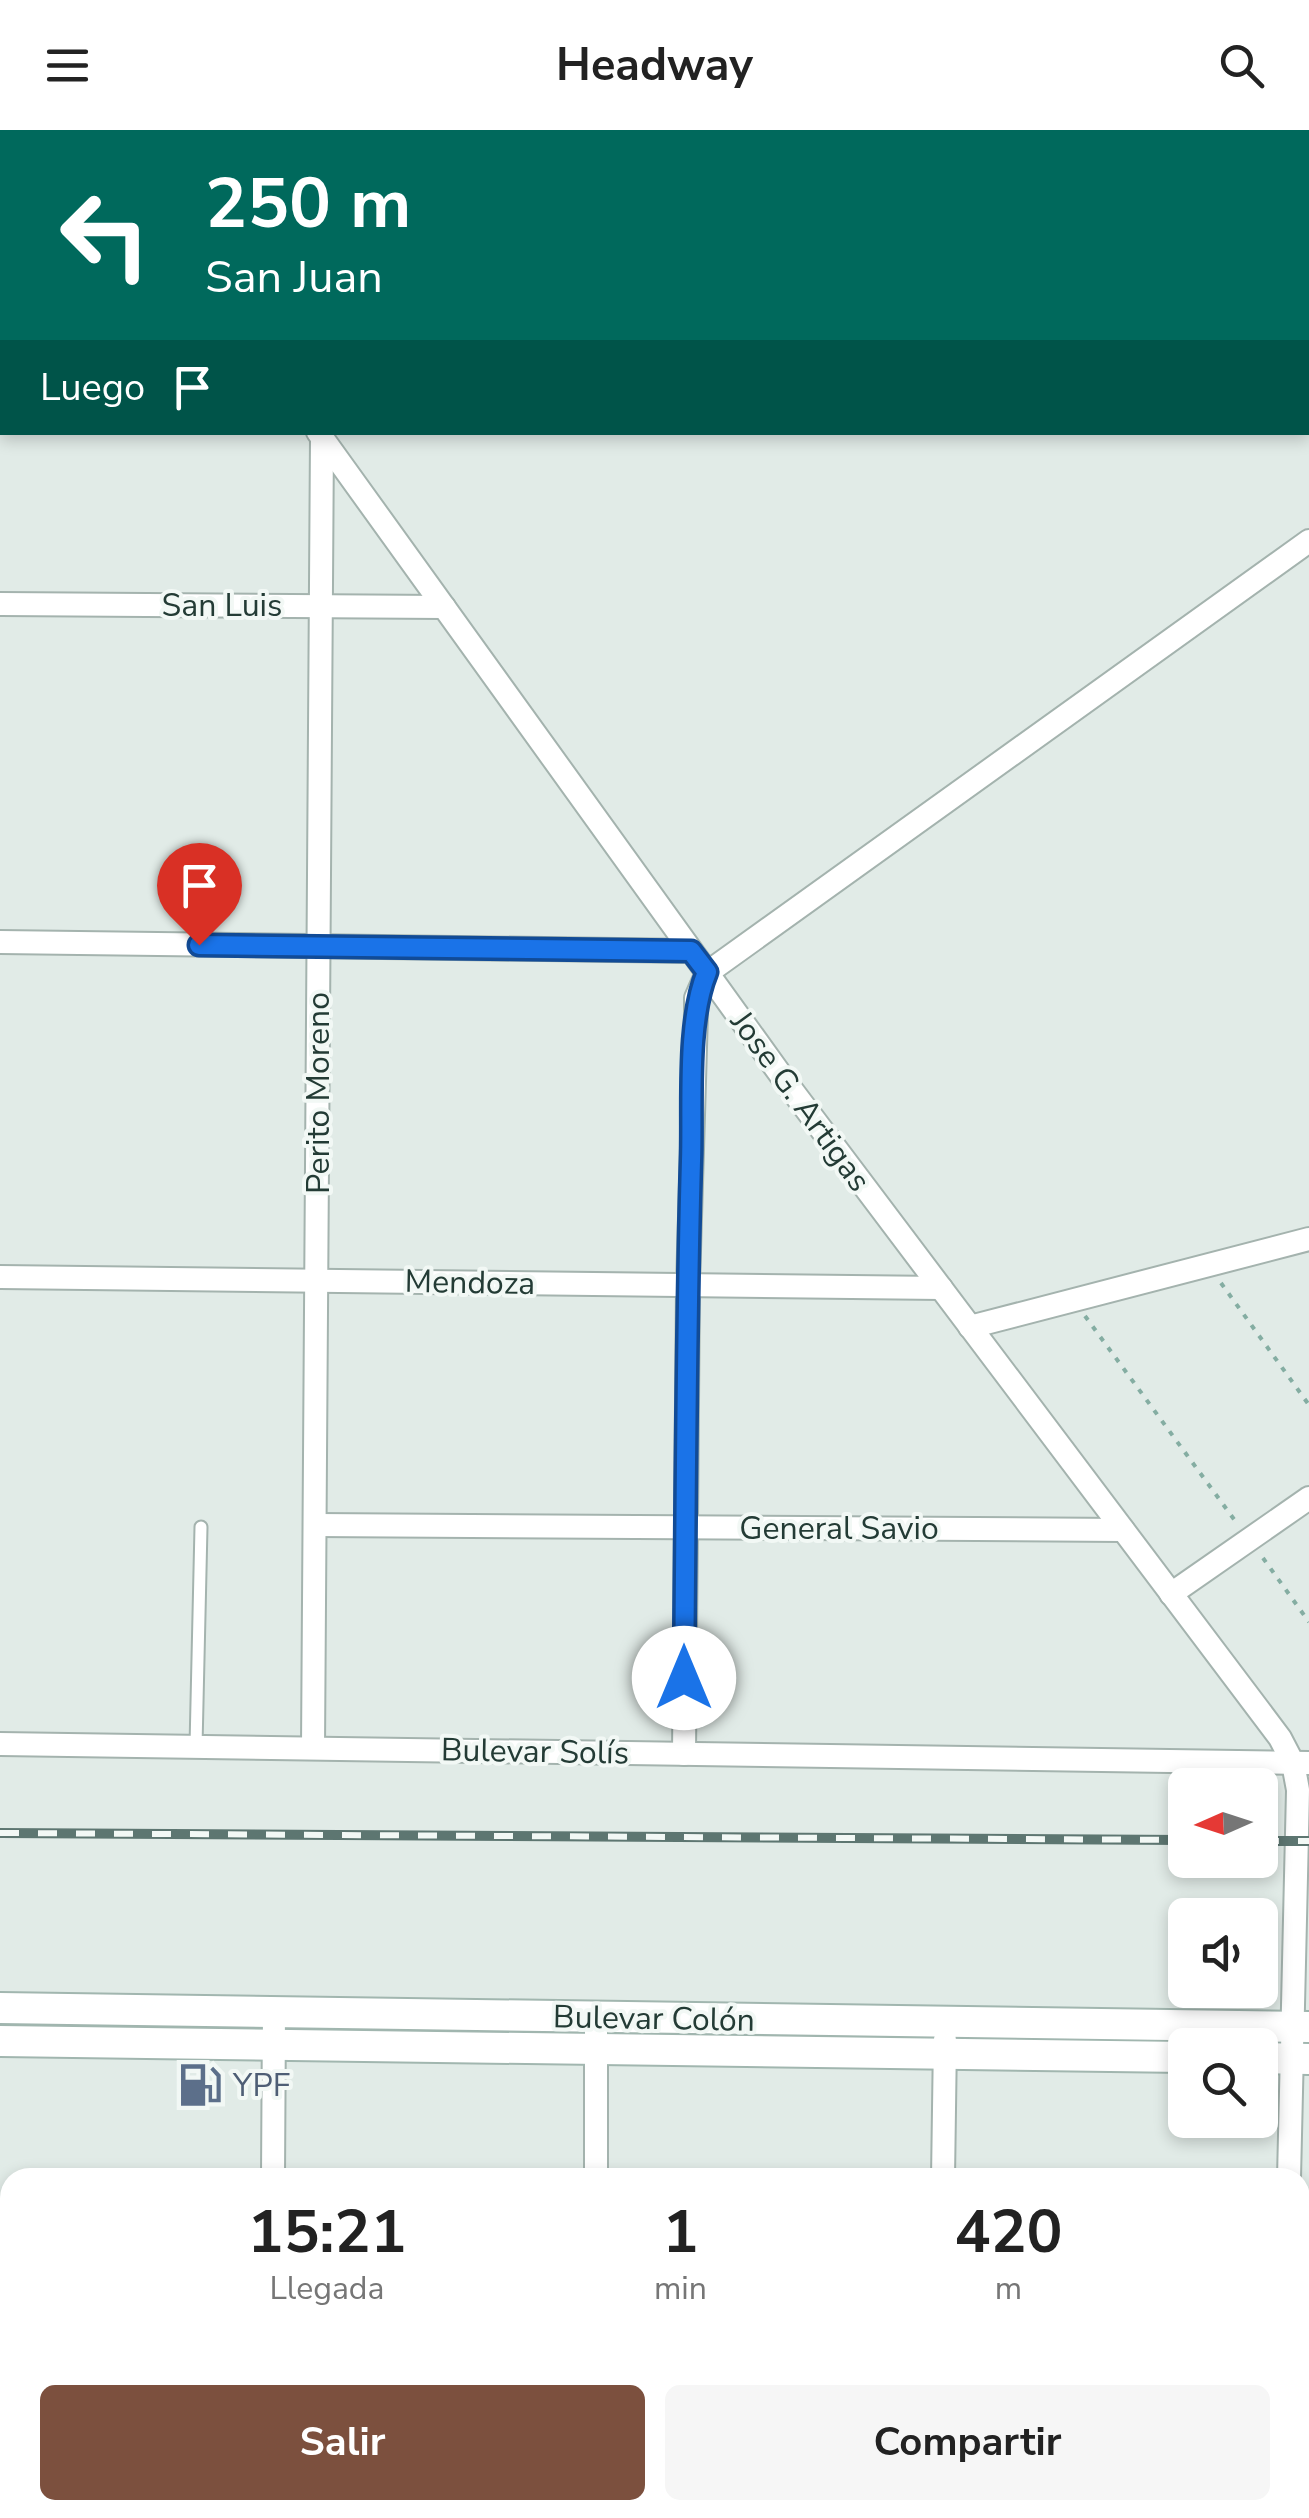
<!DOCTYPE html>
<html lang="es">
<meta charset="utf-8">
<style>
:root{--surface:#fff;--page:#f6f6f6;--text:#222;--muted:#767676;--accent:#7c503e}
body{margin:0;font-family:"Nunito Sans",sans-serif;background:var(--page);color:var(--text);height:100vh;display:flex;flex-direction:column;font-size:38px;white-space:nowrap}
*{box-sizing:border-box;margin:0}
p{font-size:32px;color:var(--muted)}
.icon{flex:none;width:55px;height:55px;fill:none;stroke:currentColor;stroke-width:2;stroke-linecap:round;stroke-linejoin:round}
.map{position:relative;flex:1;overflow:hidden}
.details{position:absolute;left:0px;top:2038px;width:1310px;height:352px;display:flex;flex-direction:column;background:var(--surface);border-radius:30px 30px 0 0;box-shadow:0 5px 15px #0003}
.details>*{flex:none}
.banner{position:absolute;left:0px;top:0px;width:1310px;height:305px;box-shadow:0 5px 15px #0003;background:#00695c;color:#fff;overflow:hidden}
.needle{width:65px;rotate:267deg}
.buttons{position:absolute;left:1168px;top:1638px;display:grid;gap:20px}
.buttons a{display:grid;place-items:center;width:110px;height:110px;border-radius:15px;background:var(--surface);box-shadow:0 5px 15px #0003;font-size:50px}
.pin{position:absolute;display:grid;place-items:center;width:85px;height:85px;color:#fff;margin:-102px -42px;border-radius:50% 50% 50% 0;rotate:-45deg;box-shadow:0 0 10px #0007}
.pin .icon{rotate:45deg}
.me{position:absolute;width:110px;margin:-55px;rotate:0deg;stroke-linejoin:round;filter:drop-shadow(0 0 8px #0008)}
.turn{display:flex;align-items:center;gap:35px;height:210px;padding:0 40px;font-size:45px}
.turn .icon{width:130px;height:130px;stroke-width:2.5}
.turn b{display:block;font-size:70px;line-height:85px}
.then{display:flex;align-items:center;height:95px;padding:0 40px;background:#0003;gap:20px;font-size:38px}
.eta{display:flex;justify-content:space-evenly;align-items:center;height:170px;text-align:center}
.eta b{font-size:60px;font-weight:700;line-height:70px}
.cta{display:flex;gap:20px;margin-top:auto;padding:20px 40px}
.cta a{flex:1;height:115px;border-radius:15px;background:var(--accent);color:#fff;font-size:40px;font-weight:700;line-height:115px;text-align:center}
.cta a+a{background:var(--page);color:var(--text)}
header{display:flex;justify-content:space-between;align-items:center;height:130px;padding:0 40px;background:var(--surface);font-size:45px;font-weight:700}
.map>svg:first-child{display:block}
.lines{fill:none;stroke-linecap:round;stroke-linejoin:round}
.lane-casing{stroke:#a4b3ae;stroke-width:15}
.street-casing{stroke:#a4b3ae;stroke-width:26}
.secondary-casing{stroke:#a1b6af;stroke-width:34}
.path{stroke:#84ada2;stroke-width:4;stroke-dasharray:5 8;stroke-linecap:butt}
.lane{stroke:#fff;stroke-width:11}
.street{stroke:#fff;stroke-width:22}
.secondary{stroke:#fff;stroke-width:30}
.rail-casing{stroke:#5d7671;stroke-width:10}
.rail{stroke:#f2f8f5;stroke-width:6;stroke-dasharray:19;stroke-linecap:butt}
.route-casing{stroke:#114b97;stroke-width:25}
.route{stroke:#1a73e8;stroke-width:18}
.labels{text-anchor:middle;stroke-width:8;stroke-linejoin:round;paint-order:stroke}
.street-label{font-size:32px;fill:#233b35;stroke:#f2f8f5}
.service-label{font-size:32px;fill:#4e5e75;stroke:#f2f8f5;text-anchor:start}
</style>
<header><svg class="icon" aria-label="menu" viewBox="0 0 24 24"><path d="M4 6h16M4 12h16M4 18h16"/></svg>Headway<svg class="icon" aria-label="search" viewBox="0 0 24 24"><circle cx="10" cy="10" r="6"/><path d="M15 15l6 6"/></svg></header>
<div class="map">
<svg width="1309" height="2388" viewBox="0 0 1309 2388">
<rect width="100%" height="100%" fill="#e1ebe7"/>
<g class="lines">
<!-- lane casing -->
<g class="lane-casing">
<path id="lane" d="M196,1616L201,1397"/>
</g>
<!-- street casing -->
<g class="street-casing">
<g id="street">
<path d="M100,0L101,2"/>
<path d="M0,246H2"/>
<path d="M318,302L788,955L1280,1608L1293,1633L1298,1660L1289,2048"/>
<path d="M0,474L444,477"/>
<path d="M0,812L691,821"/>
<path d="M0,1147L941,1158"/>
<path d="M970,1197L1309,1109"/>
<path d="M315,1395L1123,1400"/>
<path d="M1171,1464L1309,1368"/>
<path d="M0,1614L1309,1633"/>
<path d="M313,1618L322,308"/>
<path d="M684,1624L688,1155L696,883V868L707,843L1309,411"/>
<path d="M273,2048L274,1882"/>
<path d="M596,2048V1887"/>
<path d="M943,2048L945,1910"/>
<path d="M0,2080H10"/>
<path d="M0,2249H10"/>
<path d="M1300,2268H1309"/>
<path d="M267,2388V2380"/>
<path d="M590,2388V2380"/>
<path d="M937,2388V2380"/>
<path d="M1285,2388V2380"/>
</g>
</g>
<!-- secondary casing -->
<g class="secondary-casing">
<g id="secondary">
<path d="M0,1878L1309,1897"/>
<path d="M0,1911L1185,1927"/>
<path d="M1260,1928L1309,1929"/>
</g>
</g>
<!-- path -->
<g class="path">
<path d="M1221,1153L1309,1275"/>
<path d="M1085,1186L1236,1392"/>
<path d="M1263,1428L1309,1492"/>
</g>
<!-- lane -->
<use href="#lane" class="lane"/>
<!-- street -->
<use href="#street" class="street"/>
<!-- secondary -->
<use href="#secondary" class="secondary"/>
<!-- rail casing -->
<g class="rail-casing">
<g id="rail">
<path d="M0,1703L1185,1710"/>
<path d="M1260,1711H1309"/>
</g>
</g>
<!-- rail -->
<use href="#rail" class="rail"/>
</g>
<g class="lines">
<!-- route casing -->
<g class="route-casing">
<path id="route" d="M199,815L691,821L707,842C686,893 693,975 691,1031C686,1203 686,1376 684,1548"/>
</g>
<!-- route -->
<use href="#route" class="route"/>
</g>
<!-- icons -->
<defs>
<g id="fuel-bare" transform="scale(3.45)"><path d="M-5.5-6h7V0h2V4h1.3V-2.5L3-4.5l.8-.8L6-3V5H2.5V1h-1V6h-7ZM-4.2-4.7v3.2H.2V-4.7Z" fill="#5c6f8a" stroke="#f2f8f5" stroke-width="2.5" paint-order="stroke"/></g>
</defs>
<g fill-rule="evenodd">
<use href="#fuel-bare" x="200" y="1955"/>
</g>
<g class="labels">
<!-- street labels -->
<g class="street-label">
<text x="222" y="486">San Luis</text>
<text transform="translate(318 963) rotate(-90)" y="11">Perito Moreno</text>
<text transform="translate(801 971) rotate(54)" y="11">Jose G. Artigas</text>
<text transform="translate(470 1152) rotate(1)" y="11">Mendoza</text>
<text x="839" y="1409">General Savio</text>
<text transform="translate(535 1621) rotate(1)" y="11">Bulevar Solís</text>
<text transform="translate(654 1888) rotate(1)" y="11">Bulevar Colón</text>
</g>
<!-- service labels -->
<g class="service-label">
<text x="233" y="1966">YPF</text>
</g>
</g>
</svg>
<div class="buttons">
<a><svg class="needle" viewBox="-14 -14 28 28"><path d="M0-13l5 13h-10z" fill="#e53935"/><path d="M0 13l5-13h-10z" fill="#767676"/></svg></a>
<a><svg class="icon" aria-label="sound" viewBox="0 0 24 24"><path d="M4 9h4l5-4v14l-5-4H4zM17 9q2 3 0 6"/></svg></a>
<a><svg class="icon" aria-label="search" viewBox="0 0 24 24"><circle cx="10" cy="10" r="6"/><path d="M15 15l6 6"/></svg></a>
</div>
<div class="pin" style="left:199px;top:815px;background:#d93025"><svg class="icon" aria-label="arrive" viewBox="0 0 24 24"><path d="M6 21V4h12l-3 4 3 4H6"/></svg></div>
<svg class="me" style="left:684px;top:1548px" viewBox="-20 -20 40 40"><circle r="19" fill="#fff"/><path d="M0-13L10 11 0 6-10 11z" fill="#1a73e8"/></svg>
<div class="banner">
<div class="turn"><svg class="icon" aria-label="left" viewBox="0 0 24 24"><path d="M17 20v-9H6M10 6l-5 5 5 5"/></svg><div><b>250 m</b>San Juan</div></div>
<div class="then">Luego<svg class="icon" aria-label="arrive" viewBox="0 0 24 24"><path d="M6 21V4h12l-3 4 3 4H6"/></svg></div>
</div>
<section class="details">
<div class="eta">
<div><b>15:21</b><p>Llegada</p></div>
<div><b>1</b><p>min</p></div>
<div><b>420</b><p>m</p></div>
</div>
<div class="cta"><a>Salir</a><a>Compartir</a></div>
</section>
</div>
